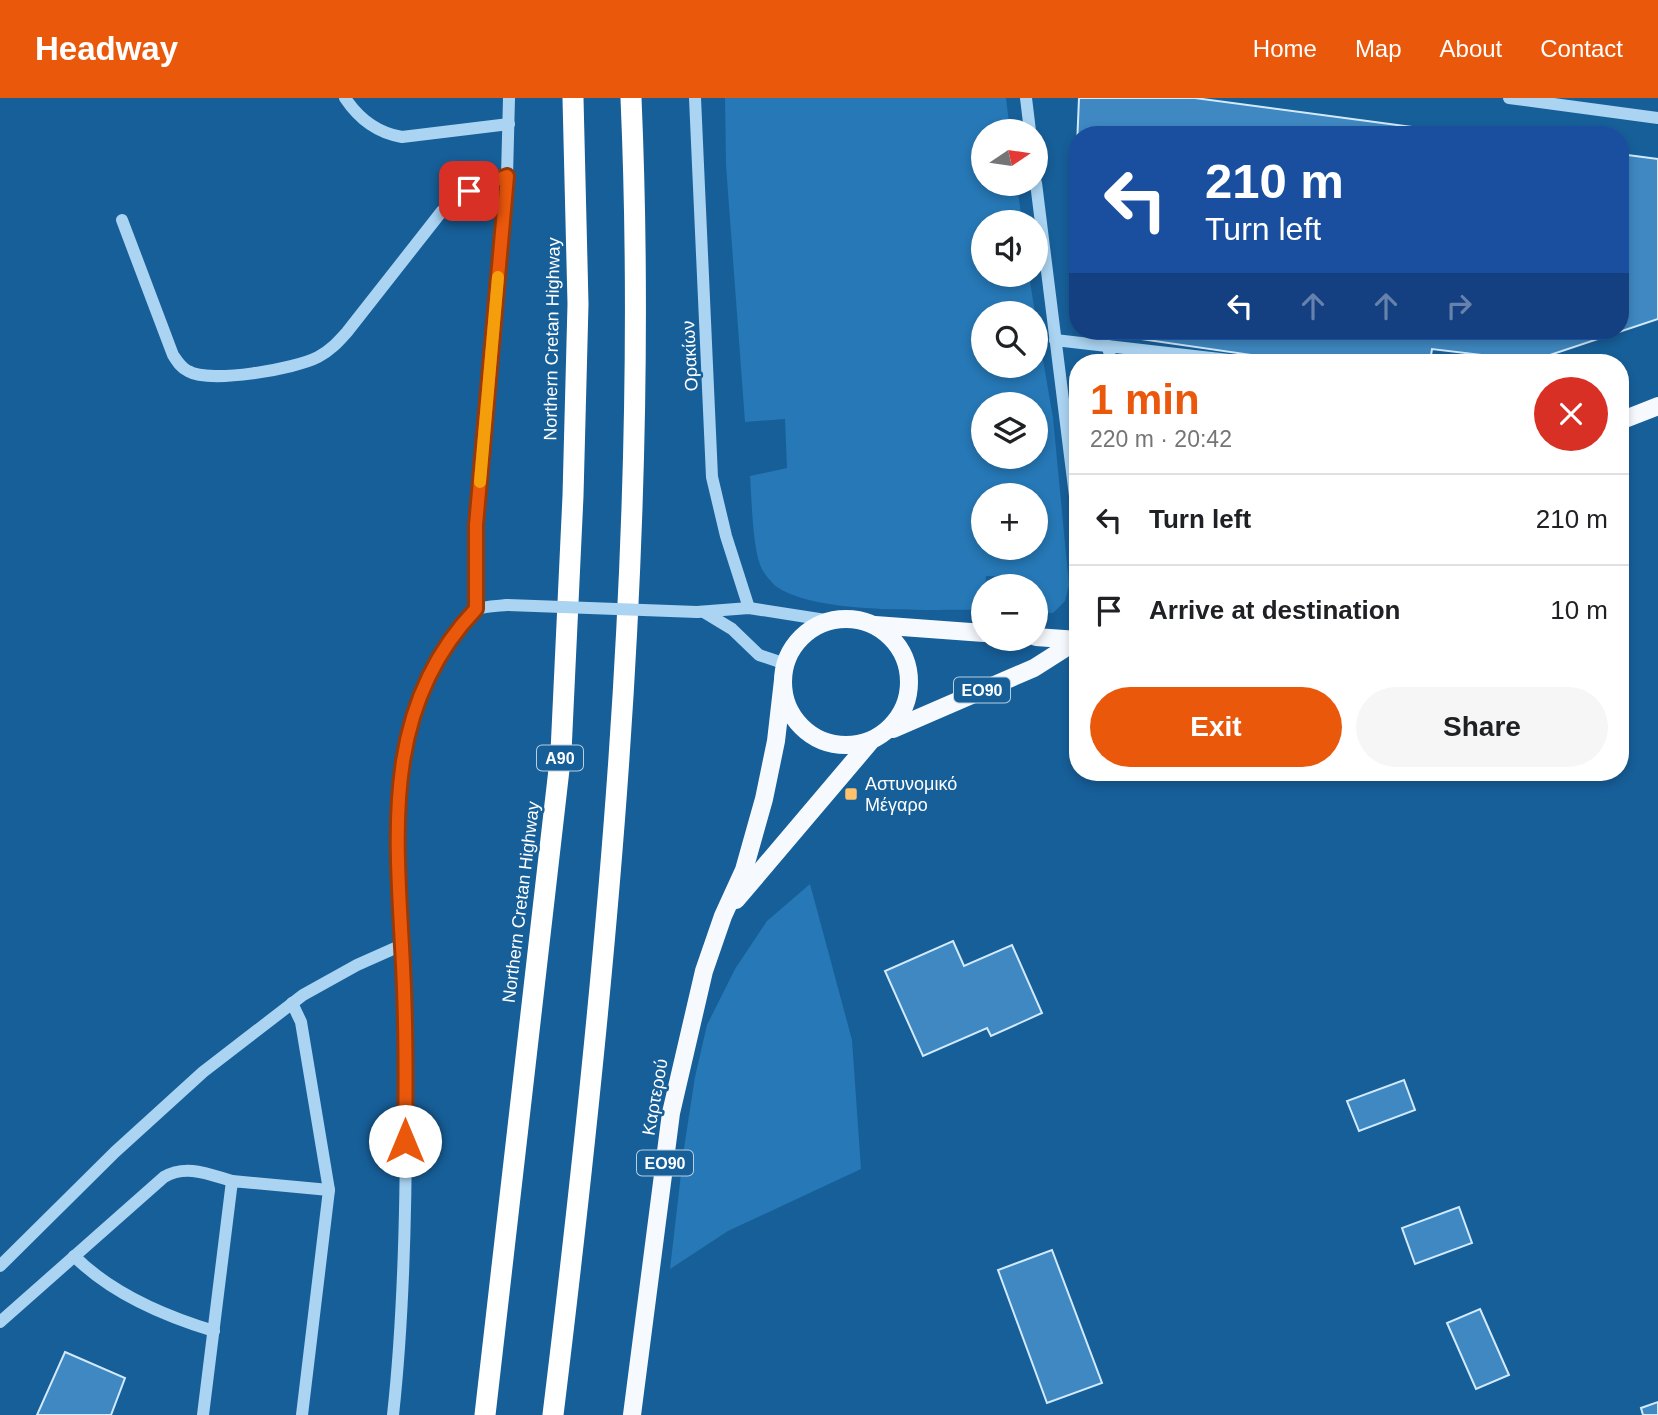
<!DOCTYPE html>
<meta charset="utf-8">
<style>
:root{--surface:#fff;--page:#f6f6f6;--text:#202124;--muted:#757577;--line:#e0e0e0;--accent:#ea580c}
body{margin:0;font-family:Arial,sans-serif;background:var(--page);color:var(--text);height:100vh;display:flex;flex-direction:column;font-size:26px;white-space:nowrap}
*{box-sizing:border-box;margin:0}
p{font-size:23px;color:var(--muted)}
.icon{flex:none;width:38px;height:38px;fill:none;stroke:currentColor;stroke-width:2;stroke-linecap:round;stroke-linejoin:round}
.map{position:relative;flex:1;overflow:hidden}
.drawer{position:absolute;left:1069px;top:256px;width:560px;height:427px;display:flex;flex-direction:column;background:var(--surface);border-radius:28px;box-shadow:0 4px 10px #0003}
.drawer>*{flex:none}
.hud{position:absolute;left:1069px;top:28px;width:560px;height:214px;border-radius:28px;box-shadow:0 4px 10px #0003;background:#1a4fa0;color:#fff;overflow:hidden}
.needle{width:46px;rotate:77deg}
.fabs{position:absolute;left:971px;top:21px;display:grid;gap:14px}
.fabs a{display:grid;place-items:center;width:77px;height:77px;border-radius:50%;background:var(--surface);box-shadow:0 4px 10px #0003;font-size:35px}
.pin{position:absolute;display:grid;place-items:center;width:60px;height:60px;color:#fff;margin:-30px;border-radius:14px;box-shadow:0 4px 10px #0006}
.me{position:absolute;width:77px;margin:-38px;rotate:0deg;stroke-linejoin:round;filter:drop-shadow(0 0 5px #0008)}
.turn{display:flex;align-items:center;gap:24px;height:147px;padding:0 21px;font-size:32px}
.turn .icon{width:91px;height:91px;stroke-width:2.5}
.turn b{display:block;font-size:49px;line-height:60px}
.lanes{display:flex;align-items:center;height:66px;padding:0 21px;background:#0003;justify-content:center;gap:35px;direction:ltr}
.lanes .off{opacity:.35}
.round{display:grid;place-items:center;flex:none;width:74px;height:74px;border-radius:37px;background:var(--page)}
.headline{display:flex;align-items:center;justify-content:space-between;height:119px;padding:0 21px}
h1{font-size:42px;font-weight:600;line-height:52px;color:var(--accent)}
.cta{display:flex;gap:14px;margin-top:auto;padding:14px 21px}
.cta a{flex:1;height:80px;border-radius:42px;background:var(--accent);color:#fff;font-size:28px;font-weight:600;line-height:80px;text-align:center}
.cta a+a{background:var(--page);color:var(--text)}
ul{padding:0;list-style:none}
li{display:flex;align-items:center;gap:21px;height:91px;padding:0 21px;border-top:2px solid var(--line)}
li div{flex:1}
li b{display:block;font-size:26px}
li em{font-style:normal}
header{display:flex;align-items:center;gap:42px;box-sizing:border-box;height:98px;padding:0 35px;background:var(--accent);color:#fff}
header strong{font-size:33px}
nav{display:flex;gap:38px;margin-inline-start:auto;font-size:24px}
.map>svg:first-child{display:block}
.green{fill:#2678b6;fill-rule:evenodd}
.building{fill:#3f88c1;stroke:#d2eafc;stroke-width:2}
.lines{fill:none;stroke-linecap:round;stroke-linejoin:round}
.minor{stroke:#abd4f2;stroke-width:12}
.major{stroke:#f6faff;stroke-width:18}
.highway{stroke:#fff;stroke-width:21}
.minor-bridge{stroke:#abd4f2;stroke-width:12}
.route-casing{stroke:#983908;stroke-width:18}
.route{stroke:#ea580c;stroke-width:12}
.slow{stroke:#f59e0b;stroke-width:12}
.poi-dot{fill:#ffc26c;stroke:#175f99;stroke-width:2.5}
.labels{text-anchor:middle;stroke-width:5;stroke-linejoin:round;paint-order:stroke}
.shield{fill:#175f99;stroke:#b9cfe0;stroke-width:2}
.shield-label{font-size:16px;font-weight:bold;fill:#fff}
.street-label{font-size:18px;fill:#fff;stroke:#175f99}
.poi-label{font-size:18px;fill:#fff;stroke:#175f99;text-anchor:start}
</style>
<header>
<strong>Headway</strong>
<nav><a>Home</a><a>Map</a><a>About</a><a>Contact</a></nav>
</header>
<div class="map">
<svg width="1658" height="1317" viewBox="0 0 1658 1317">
<rect width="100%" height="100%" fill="#175f99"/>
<!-- green -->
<g class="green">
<path d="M725,0H1006L1010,33H984V86H1017L1022,124H984V177H1029L1035,215H984V268H1036V221L1053,320L1069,487L1065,503L1053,515L1036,514V488H1027L1026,479L986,478L983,512C933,511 817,517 777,489C773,486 766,478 763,473C752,454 752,401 750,378L787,370L785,321L745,324L726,67ZM984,306H1036V359H984ZM984,397H1036V450H984Z"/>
<path d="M810,786L852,942L861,1071L728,1133L670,1171L684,1050L695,979L707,927L735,871L767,823Z"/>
</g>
<!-- building -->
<g class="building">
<path d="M1079,0H1195L1472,37H1078V59L1077,48Z"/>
<path d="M1620,56L1658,61V221L1532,263L1432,251L1430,264H1282L1279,261L1099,235V233H1620Z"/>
<path d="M953,843L964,868L1012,847L1042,915L991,938L987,930L923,958L885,873Z"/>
<path d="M1404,982L1415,1012L1359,1033L1347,1003Z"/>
<path d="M1459,1109L1472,1145L1415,1166L1402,1130Z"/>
<path d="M1052,1152L1102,1285L1047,1305L998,1172Z"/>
<path d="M1480,1211L1509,1277L1476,1291L1447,1225Z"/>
<path d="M65,1254L125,1280L111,1317H37Z"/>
<path d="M1658,1304V1317H1643L1641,1310Z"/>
</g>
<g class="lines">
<!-- minor -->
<g class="minor">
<path d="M345,0C359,21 377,35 402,39L509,26"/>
<path d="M695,0L712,379L726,438L749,510"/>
<path d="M1026,0L1030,33"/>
<path d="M1509,0L1658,20"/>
<path d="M1036,85L1078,422"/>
<path d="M122,122L173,257C177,263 181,270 188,273C210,286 295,271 318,259C330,253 338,244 347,234L442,113L469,93L507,78"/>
<path d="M1055,242L1246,264"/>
<path d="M1108,248L1111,264"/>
<path d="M476,511V427L507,78L509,0"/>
<path d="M697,514L749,510L832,523"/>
<path d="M704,514L732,531L759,557L786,566"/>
<path d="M292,905L301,924L329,1092"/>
<path d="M74,1158C111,1195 164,1218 214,1233"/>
<path d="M0,1168L115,1054L203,974L303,897L357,867L402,847"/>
<path d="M0,1224L164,1079C186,1066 208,1076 232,1083"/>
<path d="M203,1317L232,1083L329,1092L302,1317"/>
<path d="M393,1317C404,1217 406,1116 406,1016C405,966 406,917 403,867C398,758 383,639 448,544C455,534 465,518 476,512C483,508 498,508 507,507"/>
</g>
<!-- major -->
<g class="major">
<path d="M1620,323L1658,308"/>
<circle cx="846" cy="584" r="63"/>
<path d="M875,527L984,535"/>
<path d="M1036,539L1078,542"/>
<path d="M893,631L1034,570L1078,542"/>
<path d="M736,802L870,644"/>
<path d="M632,1317L671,1015L704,873L723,818L744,772L764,701L776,643L783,582"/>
</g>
<!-- highway -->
<g class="highway">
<path d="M485,1317L561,654L573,398L578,206L573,0"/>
<path d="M553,1317C606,883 650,437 631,0"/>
</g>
<!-- minor-bridge -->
<path class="minor-bridge" d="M507,507L697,514"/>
</g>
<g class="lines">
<!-- route casing -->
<g class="route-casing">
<path id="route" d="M405,1043C406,985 406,926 403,868C397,740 379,612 476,511V427L507,78L469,93"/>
</g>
<!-- route -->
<use href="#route" class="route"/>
<!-- slow -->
<path class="slow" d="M480,384L498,179"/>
</g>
<!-- markers -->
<rect class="poi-dot" x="844" y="689" width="14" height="14" rx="3.5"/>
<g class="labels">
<!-- shield labels -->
<g class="shield">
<rect x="954" y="579.5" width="56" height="25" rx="5"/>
<rect x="537" y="647.5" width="46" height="25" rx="5"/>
<rect x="637" y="1052.5" width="56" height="25" rx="5"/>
</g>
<g class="shield-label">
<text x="982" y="598">ΕΟ90</text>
<text x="560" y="666">Α90</text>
<text x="665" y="1071">ΕΟ90</text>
</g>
<!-- street labels -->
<g class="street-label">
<text transform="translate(552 241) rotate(-89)" y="6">Northern Cretan Highway</text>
<text transform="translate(690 258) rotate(-93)" y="6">Ορακίων</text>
<text transform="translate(521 804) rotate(-83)" y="6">Northern Cretan Highway</text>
<text transform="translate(655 999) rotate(-80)" y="6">Καρτερού</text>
</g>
<!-- poi labels -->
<g class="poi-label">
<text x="865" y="692">Αστυνομικό<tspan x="865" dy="21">Μέγαρο</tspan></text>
</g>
</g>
</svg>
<div class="fabs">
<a><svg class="needle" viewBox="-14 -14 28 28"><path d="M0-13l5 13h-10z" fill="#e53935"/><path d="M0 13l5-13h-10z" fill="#757577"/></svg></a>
<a><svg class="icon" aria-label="sound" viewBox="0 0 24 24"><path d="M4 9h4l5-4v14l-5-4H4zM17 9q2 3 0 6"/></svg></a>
<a><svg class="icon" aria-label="search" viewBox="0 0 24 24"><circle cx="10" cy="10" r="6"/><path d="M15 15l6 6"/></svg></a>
<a><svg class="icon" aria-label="layers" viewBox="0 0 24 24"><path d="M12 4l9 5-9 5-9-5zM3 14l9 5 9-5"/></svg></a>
<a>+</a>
<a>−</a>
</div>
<div class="pin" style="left:469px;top:93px;background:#d93025"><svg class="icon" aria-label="arrive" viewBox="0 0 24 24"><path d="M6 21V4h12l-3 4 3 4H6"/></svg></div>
<svg class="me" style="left:405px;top:1043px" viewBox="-20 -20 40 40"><circle r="19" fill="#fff"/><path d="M0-13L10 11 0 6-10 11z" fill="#ea580c"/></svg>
<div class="hud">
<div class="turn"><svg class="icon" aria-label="left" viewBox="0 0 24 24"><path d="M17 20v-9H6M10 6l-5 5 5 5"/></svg><div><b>210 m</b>Turn left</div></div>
<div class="lanes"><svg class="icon" aria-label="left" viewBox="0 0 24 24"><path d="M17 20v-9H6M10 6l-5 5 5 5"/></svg><svg class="icon off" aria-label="ahead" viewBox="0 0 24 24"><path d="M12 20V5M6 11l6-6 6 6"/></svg><svg class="icon off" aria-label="ahead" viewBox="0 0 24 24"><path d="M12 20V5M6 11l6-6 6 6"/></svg><svg class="icon off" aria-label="right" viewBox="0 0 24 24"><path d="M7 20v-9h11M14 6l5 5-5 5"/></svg></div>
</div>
<section class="drawer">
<div class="headline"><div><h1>1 min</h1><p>220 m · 20:42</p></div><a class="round" style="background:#d93025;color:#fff"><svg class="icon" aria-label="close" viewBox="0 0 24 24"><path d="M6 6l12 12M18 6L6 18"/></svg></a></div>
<ul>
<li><svg class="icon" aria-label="left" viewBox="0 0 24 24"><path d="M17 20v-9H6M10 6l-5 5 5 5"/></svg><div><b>Turn left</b></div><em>210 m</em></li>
<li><svg class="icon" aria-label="arrive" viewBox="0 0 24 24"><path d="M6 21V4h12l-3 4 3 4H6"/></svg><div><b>Arrive at destination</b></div><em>10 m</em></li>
</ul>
<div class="cta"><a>Exit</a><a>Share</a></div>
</section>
</div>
